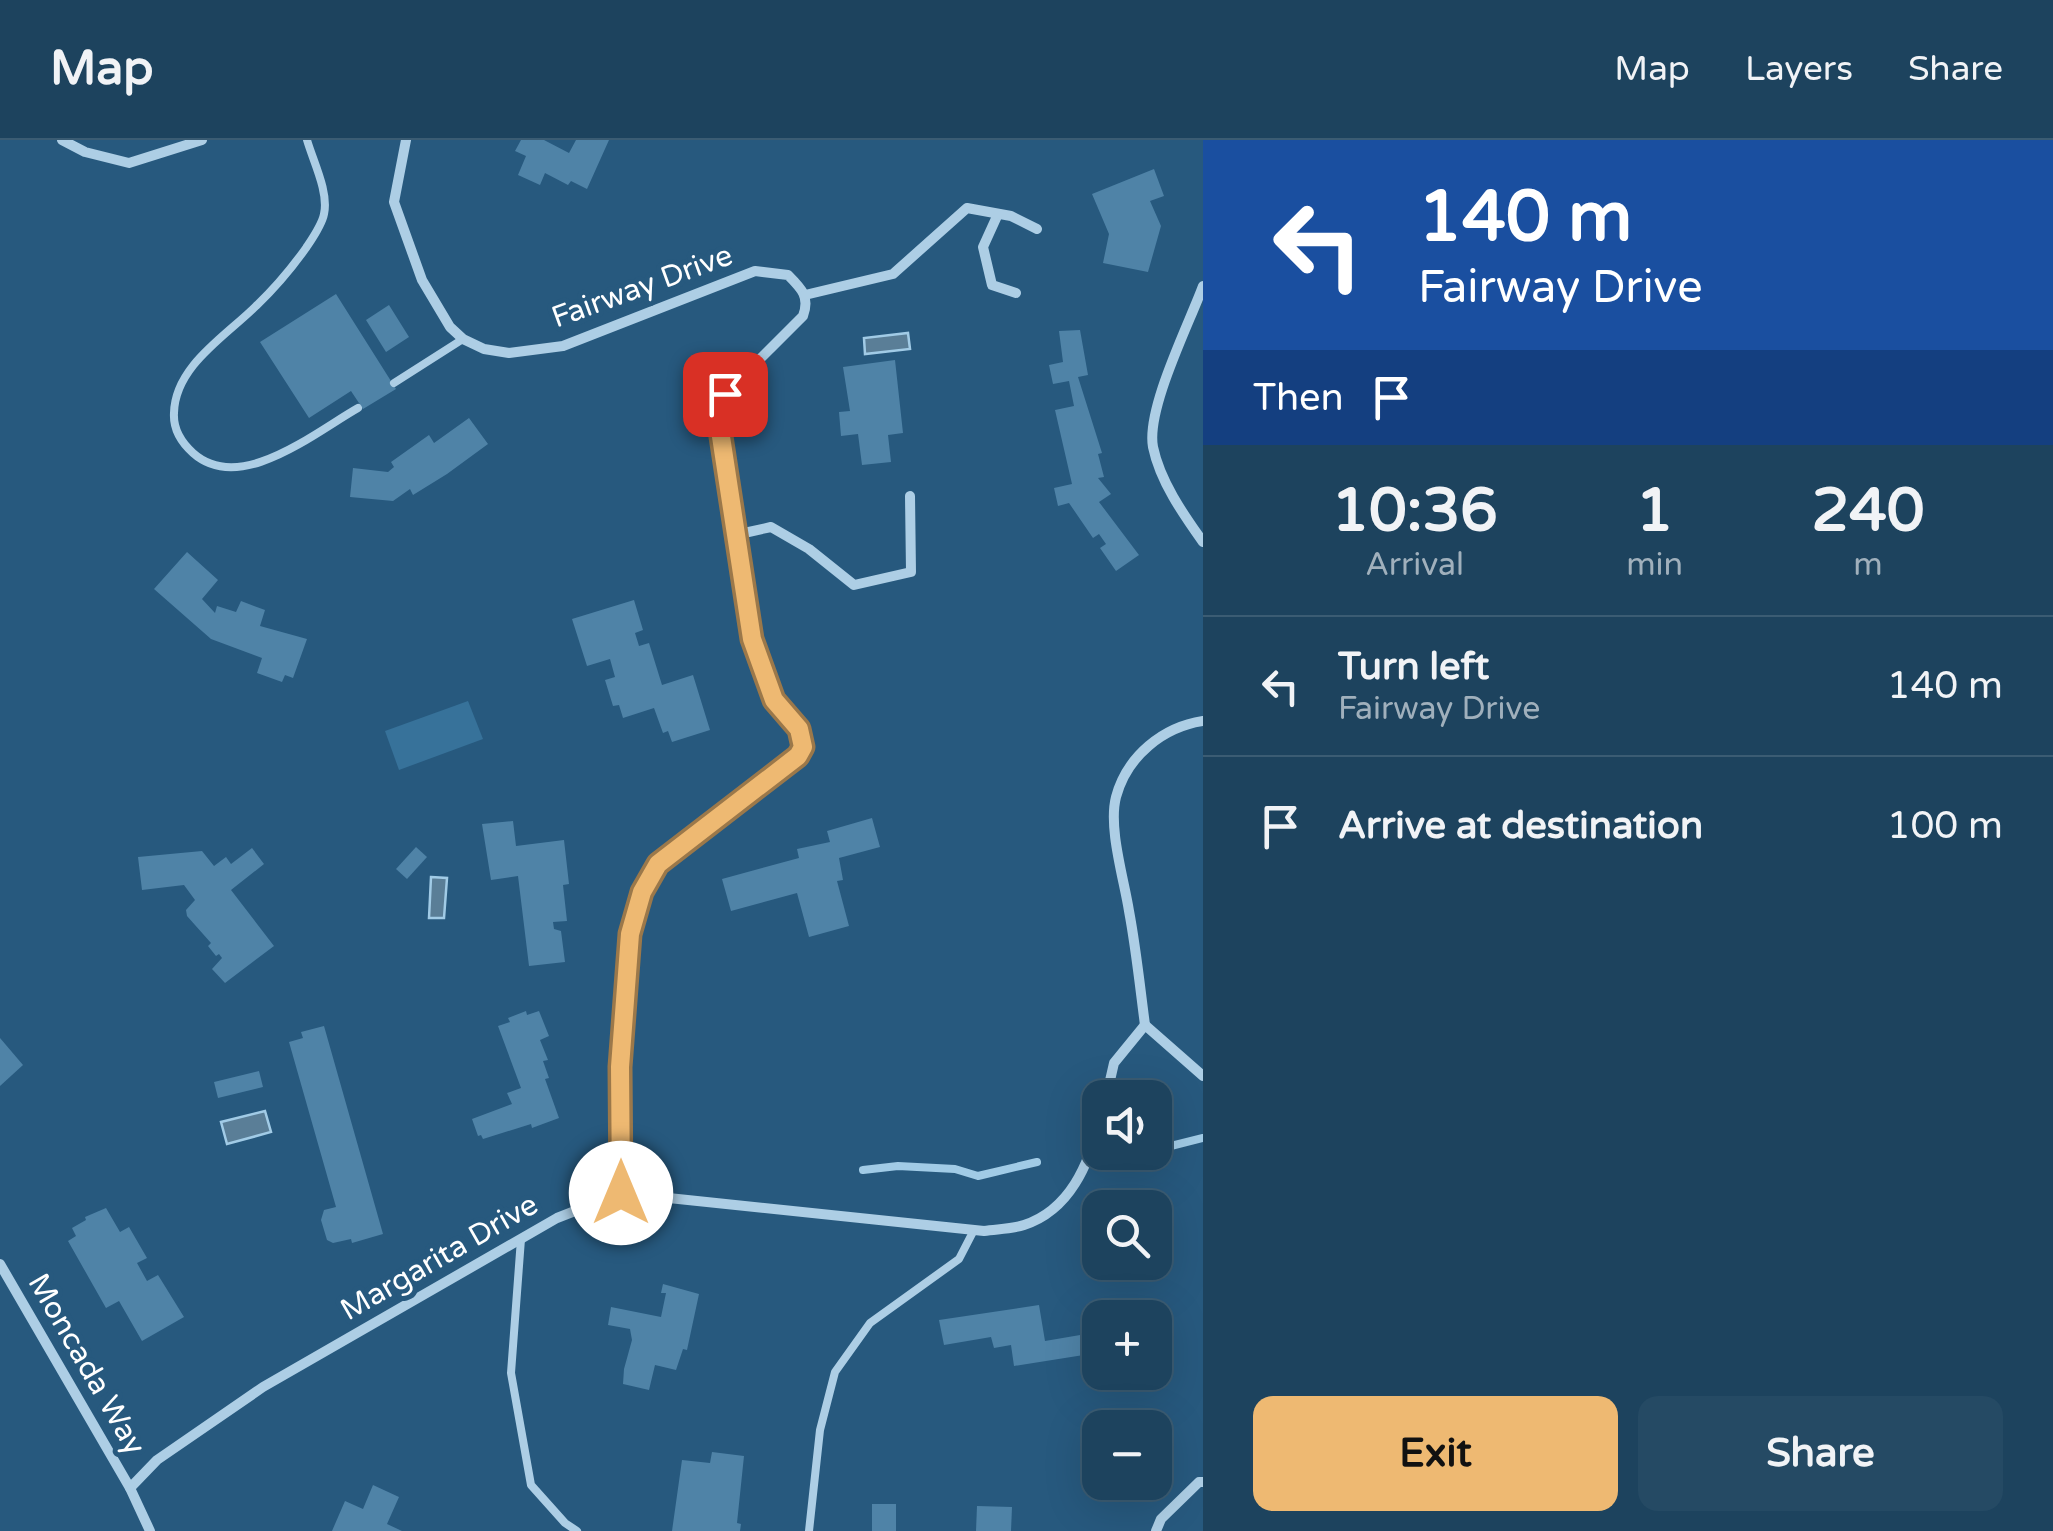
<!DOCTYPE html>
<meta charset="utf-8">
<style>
:root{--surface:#1d435e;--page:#254a64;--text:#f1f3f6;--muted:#a0b0bc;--line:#3b5c73;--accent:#eeb972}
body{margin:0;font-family:"Varela Round",sans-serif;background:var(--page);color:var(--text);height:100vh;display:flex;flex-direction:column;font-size:38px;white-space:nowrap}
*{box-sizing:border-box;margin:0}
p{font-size:32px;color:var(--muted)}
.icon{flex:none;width:55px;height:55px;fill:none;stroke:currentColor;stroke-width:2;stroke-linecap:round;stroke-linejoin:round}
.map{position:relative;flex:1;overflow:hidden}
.details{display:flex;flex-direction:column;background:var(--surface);width:850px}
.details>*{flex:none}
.hud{background:#1a4fa0;color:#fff;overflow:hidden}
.controls{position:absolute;left:1082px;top:940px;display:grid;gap:20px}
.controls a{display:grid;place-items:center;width:90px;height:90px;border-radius:20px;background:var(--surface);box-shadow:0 10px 40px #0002,0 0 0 2px var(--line);font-size:50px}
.pin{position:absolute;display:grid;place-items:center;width:85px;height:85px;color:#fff;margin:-42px;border-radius:20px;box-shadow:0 5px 15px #0006}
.me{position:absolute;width:110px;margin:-55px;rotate:0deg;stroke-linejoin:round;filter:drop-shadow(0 0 8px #0008)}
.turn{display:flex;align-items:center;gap:35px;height:210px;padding:0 50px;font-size:45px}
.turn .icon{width:130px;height:130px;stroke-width:2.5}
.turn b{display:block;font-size:70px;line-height:85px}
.then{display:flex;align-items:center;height:95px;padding:0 50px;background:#0003;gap:20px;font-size:38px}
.eta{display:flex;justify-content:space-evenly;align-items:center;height:170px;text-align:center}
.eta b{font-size:60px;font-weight:700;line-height:70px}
.cta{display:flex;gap:20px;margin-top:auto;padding:20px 50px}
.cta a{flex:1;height:115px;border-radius:20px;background:var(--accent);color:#111;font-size:40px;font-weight:700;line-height:115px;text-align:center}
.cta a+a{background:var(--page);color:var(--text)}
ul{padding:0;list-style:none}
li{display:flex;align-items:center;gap:30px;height:140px;padding:0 50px;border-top:2px solid var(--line)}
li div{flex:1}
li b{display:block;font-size:38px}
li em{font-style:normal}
header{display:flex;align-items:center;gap:60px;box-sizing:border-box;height:140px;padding:0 50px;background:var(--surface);border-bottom:2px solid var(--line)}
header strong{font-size:48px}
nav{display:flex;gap:55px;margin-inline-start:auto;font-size:35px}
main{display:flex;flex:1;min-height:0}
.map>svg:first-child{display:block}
.green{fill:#37729a}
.water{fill:#5a7e97;stroke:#a1cbe6;stroke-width:2.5}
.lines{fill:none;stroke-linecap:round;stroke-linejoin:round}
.stream{stroke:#a1cbe6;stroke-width:8}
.building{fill:#4f83a7}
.service{stroke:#adcee5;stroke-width:8}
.minor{stroke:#adcee5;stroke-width:10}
.route-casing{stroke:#9b784a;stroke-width:25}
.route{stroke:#eeb972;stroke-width:18}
.labels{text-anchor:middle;stroke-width:10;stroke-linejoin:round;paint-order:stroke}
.street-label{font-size:30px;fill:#fff;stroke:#27597e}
</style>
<header>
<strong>Map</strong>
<nav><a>Map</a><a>Layers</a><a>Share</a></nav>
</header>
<main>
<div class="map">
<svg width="1203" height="1391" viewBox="0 0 1203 1391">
<rect width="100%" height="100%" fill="#27597e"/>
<!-- green -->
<path class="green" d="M468,561L483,599L399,630L385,591Z"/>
<!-- water -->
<g class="water">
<path d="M908,193L910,209L865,214L864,198Z"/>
<path d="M431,737L447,738L444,778H429Z"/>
<path d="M265,971L271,992L227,1004L221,982Z"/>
</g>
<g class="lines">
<!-- stream -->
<g class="stream">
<path d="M1155,1010L1203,998"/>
<path d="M1131,1023L1150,1012"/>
<path d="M863,1030L898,1026L955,1029L978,1036L1037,1022"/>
</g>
</g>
<!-- building -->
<g class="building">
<path d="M521,0H544L569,13L576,0H609L587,49L571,41L568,45L545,33L540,45L518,35L526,16L515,11Z"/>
<path d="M1154,29L1164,56L1150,61L1161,86L1148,132L1103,123L1109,94L1092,54Z"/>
<path d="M336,154L396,249L363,269L351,251L309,278L260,202Z"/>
<path d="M389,165L409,197L386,212L366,180Z"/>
<path d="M1080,190L1088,235L1078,237L1102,313L1098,314L1104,337L1098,338L1111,354L1099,362L1139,415L1116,431L1100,408L1106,404L1099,394L1093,398L1069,363L1058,366L1054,348L1072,344L1055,270L1074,266L1069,241L1053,244L1049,225L1063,222L1059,191Z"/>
<path d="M895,220L903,293L888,295L891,322L862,325L858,294L841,296L839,272L850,271L843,227Z"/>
<path d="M469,278L488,304L447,334L413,355L410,349L393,361L350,357L353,328L388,332L394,327L391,322L429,295L434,303Z"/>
<path d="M187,412L218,440L202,459L215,473L217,466L236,472L241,461L265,470L260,486L307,499L293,538L285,535L282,542L257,533L262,518L211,499L154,449Z"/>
<path d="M634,460L643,490L635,493L639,506L649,503L662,545L693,535L710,590L672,602L668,591L663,593L654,568L623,578L619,565L613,566L605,540L615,537L610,519L587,526L572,479Z"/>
<path d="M872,678L880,707L839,718L843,740L837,741L849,786L809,797L797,753L731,771L722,739L799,718L797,709L830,702L827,691Z"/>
<path d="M513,681L516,706L564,700L569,744L563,745L567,781L553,782L554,789L561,791L565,822L529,826L518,736L491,740L482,684Z"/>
<path d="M416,707L427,717L407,739L396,729Z"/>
<path d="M252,708L264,724L231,750L274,806L225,843L212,829L222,818L219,814L216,816L208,806L211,803L187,776L186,770L195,760L184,745L142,750L138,717L202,711L214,726L226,717L231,724Z"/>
<path d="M526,871L527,875L539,871L549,896L540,900L548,920L543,921L549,938L545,939L559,978L532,988L531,984L483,999L481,995L478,996L472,979L512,964L507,953L521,948L498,886L510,882L508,878Z"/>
<path d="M324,886L383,1094L352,1103L351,1099L333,1103L327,1100L321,1080L324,1070L336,1067L289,902L303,898L301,892Z"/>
<path d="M0,898L23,925L0,946Z"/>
<path d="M259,931L263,947L218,958L214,942Z"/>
<path d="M106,1068L120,1092L129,1087L147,1118L137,1123L147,1141L158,1135L184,1177L142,1201L119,1161L106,1168L68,1101L76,1096L72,1088L86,1080L85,1077Z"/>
<path d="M663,1144L699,1154L687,1210L683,1209L676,1230L655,1225L649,1250L623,1244L624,1229L632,1200L630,1189L608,1185L611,1167L661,1177L666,1153H661Z"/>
<path d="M1039,1165L1045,1201L1086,1194L1090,1214L1014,1226L1011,1205L994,1208L991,1197L944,1205L939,1180Z"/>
<path d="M712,1312L744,1316L737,1383L741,1384L740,1391H672L682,1320L710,1323Z"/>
<path d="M373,1345L399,1357L387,1384L402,1391H332L345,1361L363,1369Z"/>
<rect x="872" y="1364" width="24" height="27"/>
<path d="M977,1366L1012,1367L1011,1391H976Z"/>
</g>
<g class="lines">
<!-- service -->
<g class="service">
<path d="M307,0C313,21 329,52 324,74C322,85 312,99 306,108C291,129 275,148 256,166C226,196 175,226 174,273C173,289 182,303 193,313C240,355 314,293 358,268"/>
<path d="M394,243L463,199"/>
<path d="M521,1099L511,1233L531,1345L565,1383L577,1391"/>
<path d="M809,1391L820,1290L835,1232L870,1183L959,1119L974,1090"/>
</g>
<!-- minor -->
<g class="minor">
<path d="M62,0L85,12L129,23L202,0"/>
<path d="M406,0L394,62L422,140L450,187L463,199L484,209L509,213L563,206L755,131L788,135C802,149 810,157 803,176L725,254L718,277L752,499L774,560L799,589L803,607L798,615L658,724L642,752L630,794L620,927L621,1053"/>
<path d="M998,74L983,107L992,145L1016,153"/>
<path d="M1203,146C1189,184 1146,269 1153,307C1160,341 1183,374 1203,402"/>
<path d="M805,155L893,134L967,68L1011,76L1037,89"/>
<path d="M735,395L771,387L809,409L854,445L911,432L910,356"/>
<path d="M1145,885C1140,847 1136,808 1129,771C1124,739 1108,688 1116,657C1127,616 1163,587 1203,581"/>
<path d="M1106,958L1114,923L1145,885L1203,936"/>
<path d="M0,1124L130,1348L150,1391"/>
<path d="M130,1348L157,1320L263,1247L557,1078L621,1053L984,1091C997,1089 1012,1089 1024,1085C1070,1070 1089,1024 1100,980"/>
<path d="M1156,1391L1161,1379L1199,1342H1203"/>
</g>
</g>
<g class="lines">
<!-- route casing -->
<g class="route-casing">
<path id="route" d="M621,1053L620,927L630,794L642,752L658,724L798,616L803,607L799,589L774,560L752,499L718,277L725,254"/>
</g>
<!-- route -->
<use href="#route" class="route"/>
</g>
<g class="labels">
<!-- street labels -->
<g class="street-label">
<text transform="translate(642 146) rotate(-20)" y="10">Fairway Drive</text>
<text transform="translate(439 1117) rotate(-30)" y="10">Margarita Drive</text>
<text transform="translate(87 1224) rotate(60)" y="10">Moncada Way</text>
</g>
</g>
</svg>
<div class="controls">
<a><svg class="icon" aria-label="sound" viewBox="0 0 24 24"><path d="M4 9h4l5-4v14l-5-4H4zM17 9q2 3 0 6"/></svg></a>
<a><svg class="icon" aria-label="search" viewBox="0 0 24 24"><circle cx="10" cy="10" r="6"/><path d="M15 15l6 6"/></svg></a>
<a>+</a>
<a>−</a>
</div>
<div class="pin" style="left:725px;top:254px;background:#d93025"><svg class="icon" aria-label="arrive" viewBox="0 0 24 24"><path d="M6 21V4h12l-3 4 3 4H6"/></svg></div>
<svg class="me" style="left:621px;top:1053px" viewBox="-20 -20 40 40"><circle r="19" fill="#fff"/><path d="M0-13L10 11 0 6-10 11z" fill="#eeb972"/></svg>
</div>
<section class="details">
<div class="hud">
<div class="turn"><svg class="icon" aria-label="left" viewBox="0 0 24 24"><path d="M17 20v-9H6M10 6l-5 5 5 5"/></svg><div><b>140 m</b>Fairway Drive</div></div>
<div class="then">Then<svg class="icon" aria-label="arrive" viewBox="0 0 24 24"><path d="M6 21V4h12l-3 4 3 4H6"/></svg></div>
</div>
<div class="eta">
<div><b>10:36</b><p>Arrival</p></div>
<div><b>1</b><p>min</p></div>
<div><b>240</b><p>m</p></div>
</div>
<ul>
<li><svg class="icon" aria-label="left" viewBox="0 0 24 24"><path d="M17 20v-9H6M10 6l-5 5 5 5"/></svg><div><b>Turn left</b><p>Fairway Drive</p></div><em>140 m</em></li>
<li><svg class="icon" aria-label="arrive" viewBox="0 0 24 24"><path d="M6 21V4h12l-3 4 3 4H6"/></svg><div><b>Arrive at destination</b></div><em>100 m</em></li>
</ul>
<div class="cta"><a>Exit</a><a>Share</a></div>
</section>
</main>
